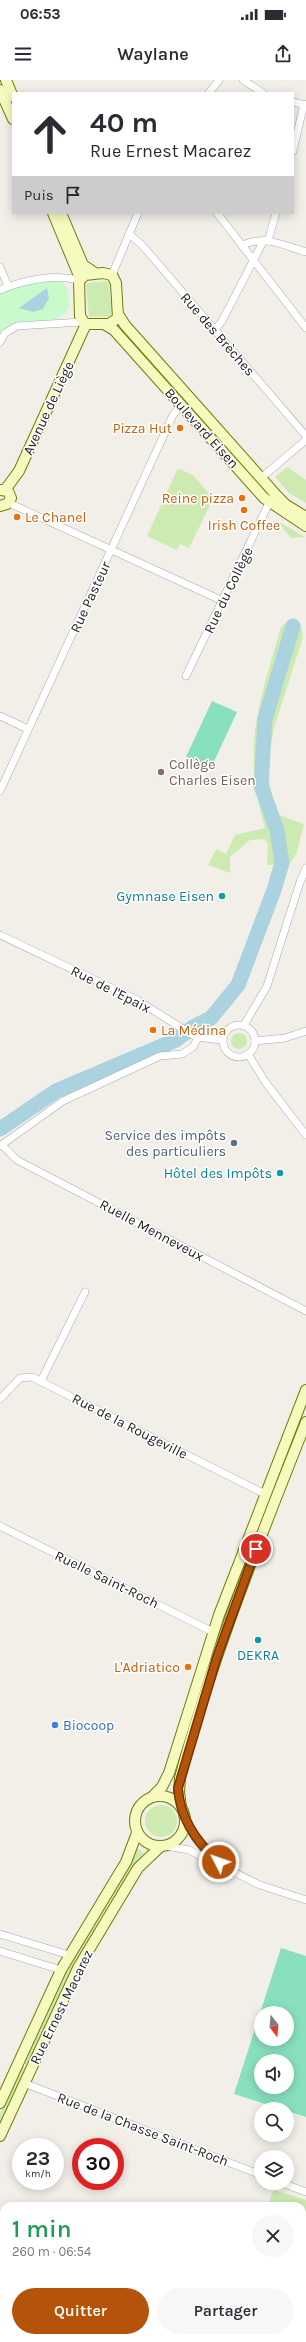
<!DOCTYPE html>
<html lang="fr">
<meta charset="utf-8">
<style>
:root{--surface:#fff;--page:#f7f7f7;--text:#2b2b33;--muted:#7c7c81;--accent:#b45309}
body{margin:0;font-family:Karla,sans-serif;background:var(--page);color:var(--text);height:100vh;display:flex;flex-direction:column;font-size:15px;white-space:nowrap}
*{box-sizing:border-box;margin:0}
p{font-size:13px;color:var(--muted)}
.icon{flex:none;width:22px;height:22px;fill:none;stroke:currentColor;stroke-width:2;stroke-linecap:round;stroke-linejoin:round}
.map{position:relative;flex:1;overflow:hidden}
.sheet{position:absolute;left:0px;top:2122px;width:306px;height:140px;display:flex;flex-direction:column;background:var(--surface);border-radius:12px 12px 0 0;box-shadow:0 2px 10px #0003}
.sheet>*{flex:none}
.banner{position:absolute;left:12px;top:12px;width:282px;height:122px;border-radius:0px;box-shadow:0 2px 10px #0003;background:#fff;color:var(--text);overflow:hidden}
.needle{width:26px;rotate:164deg}
.fabs{position:absolute;left:254px;top:1926px;display:grid;gap:8px}
.fabs a{display:grid;place-items:center;width:40px;height:40px;border-radius:50%;background:var(--surface);box-shadow:0 2px 10px #0003;font-size:20px}
.speed{position:absolute;left:12px;top:2058px;display:flex;gap:8px;font-size:20px;font-weight:700;text-align:center}
.speed>*{display:grid;place-content:center;width:52px;height:52px;border-radius:50%;background:var(--surface);box-shadow:0 2px 10px #0003;line-height:1}
.speed small{font-size:10px;font-weight:400}
.speed .limit{border:6px solid #d22;background:#fff;color:#111}
.pin{position:absolute;display:grid;place-items:center;width:34px;height:34px;color:#fff;margin:-17px;border:2px solid #fff;border-radius:50%;box-shadow:0 1px 4px #0007}
.me{position:absolute;width:44px;margin:-22px;rotate:311deg;stroke-linejoin:round;filter:drop-shadow(0 0 3px #0008)}
.turn{display:flex;align-items:center;gap:14px;height:84px;padding:0 12px;font-size:18px}
.turn .icon{width:52px;height:52px;stroke-width:2.5}
.turn b{display:block;font-size:28px;line-height:34px}
.then{display:flex;align-items:center;height:38px;padding:0 12px;background:#0003;gap:8px;font-size:15px}
.round{display:grid;place-items:center;flex:none;width:42px;height:42px;border-radius:21px;background:var(--page)}
.head{display:flex;align-items:center;justify-content:space-between;height:68px;padding:0 12px}
h1{font-size:24px;font-weight:600;line-height:30px;color:#1e9e55}
.button{display:flex;gap:8px;margin-top:auto;padding:8px 12px}
.button a{flex:1;height:46px;border-radius:24px;background:var(--accent);color:#fff;font-size:16px;font-weight:600;line-height:46px;text-align:center}
.button a+a{background:var(--page);color:var(--text)}
.status{display:flex;justify-content:space-between;align-items:center;height:28px;padding:0 20px;background:var(--surface);direction:ltr}
.status svg{height:11px;fill:currentColor}
header{display:flex;justify-content:space-between;align-items:center;height:52px;padding:0 12px;background:var(--surface);font-size:18px;font-weight:600}
.map>svg:first-child{display:block}
.grass{fill:#cdebb0}
.park{fill:#c8facc}
.pitch{fill:#88e0be;fill-rule:evenodd}
.water{fill:#aad3df}
.lines{fill:none;stroke-linecap:round;stroke-linejoin:round}
.river{stroke:#aad3df;stroke-width:15}
.street-casing{stroke:#a9a9a9;stroke-width:8}
.secondary-casing{stroke:#707d05;stroke-width:12}
.street{stroke:#fff;stroke-width:7}
.secondary{stroke:#f7fabf;stroke-width:10}
.route-casing{stroke:#753606;stroke-width:10}
.route{stroke:#b45309;stroke-width:7}
.food-dot{fill:#e8710a;stroke:#fff;stroke-width:1.5}
.education-dot{fill:#8d6e63;stroke:#fff;stroke-width:1.5}
.culture-dot{fill:#0f9aa8;stroke:#fff;stroke-width:1.5}
.service-dot{fill:#5c6f8a;stroke:#fff;stroke-width:1.5}
.shop-dot{fill:#3f7fe0;stroke:#fff;stroke-width:1.5}
.labels{text-anchor:middle;stroke-width:3;stroke-linejoin:round;paint-order:stroke}
.street-label{font-size:14px;fill:#222;stroke:#fff}
.food-label{font-size:14px;fill:#c56008;stroke:#fff;text-anchor:end}
.education-label{font-size:14px;fill:#785e54;stroke:#fff;text-anchor:start}
.culture-label{font-size:14px;fill:#0d838f;stroke:#fff;text-anchor:end}
.service-label{font-size:14px;fill:#4e5e75;stroke:#fff;text-anchor:end}
.shop-label{font-size:14px;fill:#366cbe;stroke:#fff;text-anchor:start}
</style>
<div class="status"><b>06:53</b><svg viewBox="0 0 49 12"><path d="M0 12V9h3v3zM5 12V6h3v6zM10 12V3h3v9zM15 12V0h3v12zM26 1h20v11H26zM47 4h2v5h-2z"/></svg></div>
<header><svg class="icon" aria-label="menu" viewBox="0 0 24 24"><path d="M4 6h16M4 12h16M4 18h16"/></svg>Waylane<svg class="icon" aria-label="share" viewBox="0 0 24 24"><path d="M12 15V3M7 8l5-5 5 5M5 13v7h14v-7"/></svg></header>
<div class="map">
<svg width="306" height="2262" viewBox="0 0 306 2262">
<rect width="100%" height="100%" fill="#f2efe9"/>
<!-- grass -->
<g class="grass">
<path d="M106,201L109,204L112,233L109,236L89,237L86,205L88,203Z"/>
<path d="M129,256L197,334L196,335L127,258Z"/>
<path d="M201,337L264,408L262,410L199,339Z"/>
<path d="M287,387L306,400V423L289,413L275,397Z"/>
<path d="M178,388L194,396L210,415L206,423L210,425L189,468L180,464L177,470L147,456Z"/>
<path d="M276,440L305,457L291,458Z"/>
<path d="M287,541L301,547L303,557L274,648L269,675L267,689L276,734L304,744L297,772L289,785H267L268,764L265,759L250,760L230,777V793L208,785L216,769L226,774L235,755L265,748C241,666 259,625 281,547Z"/>
<circle cx="239" cy="961" r="8"/>
<circle cx="161" cy="1741" r="16"/>
<path d="M138,1769L144,1773C96,1837 61,1912 27,1985L23,1983L65,1893Z"/>
<path d="M22,1986L26,1988L0,2046V2034Z"/>
<path d="M274,2110L306,2120V2262H229L233,2258H302V2126H267Z"/>
</g>
<!-- park -->
<path class="park" d="M54,201L62,202C67,207 68,212 69,219C73,252 16,235 0,253V213L20,206Z"/>
<!-- pitch -->
<g class="pitch">
<path d="M212,621L237,632L211,688L186,677Z"/>
<path d="M281,1868L306,1876V2037L287,2031V2029H281L234,2014ZM261,1933H287V1959H261ZM261,1981H287V2007H261Z"/>
</g>
<!-- water -->
<path class="water" d="M47,208L49,218L43,229L33,232L19,228Z"/>
<g class="lines">
<!-- river -->
<g class="river">
<path d="M0,1049L56,1011L176,960L193,947L211,938L238,905L274,810L282,783L277,750L261,706L265,639L293,546"/>
<path d="M302,2222L306,2217"/>
<path d="M269,2262L273,2258"/>
</g>
<!-- street casing -->
<g class="street-casing">
<g id="street">
<path d="M243,0L263,13"/>
<path d="M209,13L219,0"/>
<path d="M293,22L306,25"/>
<path d="M293,71L304,24"/>
<path d="M217,133L306,248"/>
<path d="M129,154L142,165L306,356"/>
<path d="M268,161L276,133"/>
<path d="M242,165C266,155 282,165 306,172"/>
<path d="M0,187L8,206"/>
<path d="M112,195L138,133"/>
<path d="M0,210C24,200 54,194 79,200"/>
<path d="M215,250L222,241L264,160"/>
<path d="M0,262L5,253L17,246L82,242"/>
<path d="M261,398L306,360"/>
<path d="M9,423L223,521"/>
<path d="M186,596L269,423"/>
<path d="M0,636L28,649"/>
<path d="M0,711L173,335L181,325"/>
<path d="M0,855L137,920L196,957L222,960"/>
<circle cx="239" cy="961" r="16"/>
<path d="M244,945L267,906L300,802L306,788"/>
<path d="M255,961L285,958L306,951"/>
<path d="M248,974L266,1003L306,1055"/>
<path d="M2,1065L17,1080L306,1231"/>
<path d="M0,1066L63,1021L160,976L182,974L193,967L198,958"/>
<path d="M41,1301L85,1212"/>
<path d="M0,1319L20,1298L32,1297L265,1414"/>
<path d="M0,1446L213,1552"/>
<path d="M185,1740L197,1761L217,1780"/>
<path d="M166,1766L189,1770L260,1805L306,1820"/>
<path d="M0,1854L69,1875"/>
<path d="M0,1871L61,1890"/>
<path d="M24,2003L261,2095"/>
<path d="M282,2103L306,2112"/>
</g>
</g>
<!-- secondary casing -->
<g class="secondary-casing">
<g id="secondary">
<path d="M6,0L13,17"/>
<path d="M0,10L13,39"/>
<path d="M53,133L80,198"/>
<path d="M61,133L83,185L95,193"/>
<path d="M103,193L112,195L116,203L118,238L109,244H85L80,236L79,201L85,195Z"/>
<path d="M118,234L125,245L277,416L286,425L306,437"/>
<path d="M104,244L114,250L264,418L306,446"/>
<path d="M0,410L8,411L11,418L7,424L0,426"/>
<path d="M5,410L19,391L86,244"/>
<circle cx="160" cy="1741" r="25"/>
<path d="M152,1717L162,1707L169,1693L219,1535L306,1310"/>
<path d="M181,1727L179,1712L180,1698C212,1576 260,1459 306,1342"/>
<path d="M0,2023L61,1890L126,1782L137,1753"/>
<path d="M0,2056L78,1888L138,1788L160,1767"/>
</g>
</g>
<!-- street -->
<use href="#street" class="street"/>
<!-- secondary -->
<use href="#secondary" class="secondary"/>
</g>
<g class="lines">
<!-- route casing -->
<g class="route-casing">
<path id="route" d="M219,1782C196,1762 180,1739 178,1708L217,1577L256,1469"/>
</g>
<!-- route -->
<use href="#route" class="route"/>
</g>
<!-- markers -->
<g class="food-dot">
<circle cx="180" cy="348" r="4"/>
<circle cx="242" cy="418" r="4"/>
<circle cx="244" cy="430" r="4"/>
<circle cx="17" cy="437" r="4"/>
<circle cx="153" cy="950" r="4"/>
<circle cx="188" cy="1587" r="4"/>
</g>
<circle class="education-dot" cx="161" cy="692" r="4"/>
<g class="culture-dot">
<circle cx="222" cy="816" r="4"/>
<circle cx="280" cy="1093" r="4"/>
<circle cx="258" cy="1560" r="4"/>
</g>
<circle class="service-dot" cx="234" cy="1063" r="4"/>
<circle class="shop-dot" cx="55" cy="1645" r="4"/>
<g class="labels">
<!-- street labels -->
<g class="street-label">
<text transform="translate(218 254) rotate(49)" y="5">Rue des Brèches</text>
<text transform="translate(48 328) rotate(-65)" y="5">Avenue de Liège</text>
<text transform="translate(202 348) rotate(48)" y="5">Boulevard Eisen</text>
<text transform="translate(228 510) rotate(-64)" y="5">Rue du Collège</text>
<text transform="translate(90 517) rotate(-65)" y="5">Rue Pasteur</text>
<text transform="translate(111 909) rotate(27)" y="5">Rue de l'Epaix</text>
<text transform="translate(152 1150) rotate(28)" y="5">Ruelle Menneveux</text>
<text transform="translate(130 1346) rotate(27)" y="5">Rue de la Rougeville</text>
<text transform="translate(107 1499) rotate(26)" y="5">Ruelle Saint-Roch</text>
<text transform="translate(61 1927) rotate(-64)" y="5">Rue Ernest Macarez</text>
<text transform="translate(143 2049) rotate(21)" y="5">Rue de la Chasse Saint-Roch</text>
</g>
<!-- food labels -->
<g class="food-label">
<text x="172" y="353">Pizza Hut</text>
<text x="234" y="423">Reine pizza</text>
<text x="25" y="442" text-anchor="start">Le Chanel</text>
<text x="244" y="450" text-anchor="middle">Irish Coffee</text>
<text x="161" y="955" text-anchor="start">La Médina</text>
<text x="180" y="1592">L'Adriatico</text>
</g>
<!-- education labels -->
<g class="education-label">
<text x="169" y="689">Collège<tspan x="169" dy="16">Charles Eisen</tspan></text>
</g>
<!-- culture labels -->
<g class="culture-label">
<text x="214" y="821">Gymnase Eisen</text>
<text x="272" y="1098">Hôtel des Impôts</text>
<text x="258" y="1580" text-anchor="middle">DEKRA</text>
</g>
<!-- service labels -->
<g class="service-label">
<text x="226" y="1060">Service des impôts<tspan x="226" dy="16">des particuliers</tspan></text>
</g>
<!-- shop labels -->
<g class="shop-label">
<text x="63" y="1650">Biocoop</text>
</g>
</g>
</svg>
<div class="fabs">
<a><svg class="needle" viewBox="-14 -14 28 28"><path d="M0-13l5 13h-10z" fill="#e53935"/><path d="M0 13l5-13h-10z" fill="#7c7c81"/></svg></a>
<a><svg class="icon" aria-label="sound" viewBox="0 0 24 24"><path d="M4 9h4l5-4v14l-5-4H4zM17 9q2 3 0 6"/></svg></a>
<a><svg class="icon" aria-label="search" viewBox="0 0 24 24"><circle cx="10" cy="10" r="6"/><path d="M15 15l6 6"/></svg></a>
<a><svg class="icon" aria-label="layers" viewBox="0 0 24 24"><path d="M12 4l9 5-9 5-9-5zM3 14l9 5 9-5"/></svg></a>
</div>
<div class="speed"><div>23<small>km/h</small></div><div class="limit">30</div></div>
<div class="pin" style="left:256px;top:1469px;background:#d93025"><svg class="icon" aria-label="arrive" viewBox="0 0 24 24"><path d="M6 21V4h12l-3 4 3 4H6"/></svg></div>
<svg class="me" style="left:219px;top:1782px" viewBox="-20 -20 40 40"><circle r="17" fill="#b45309" stroke="#fff" stroke-width="3"/><path d="M0-11L8 9 0 5-8 9z" fill="#fff"/></svg>
<div class="banner">
<div class="turn"><svg class="icon" aria-label="ahead" viewBox="0 0 24 24"><path d="M12 20V5M6 11l6-6 6 6"/></svg><div><b>40 m</b>Rue Ernest Macarez</div></div>
<div class="then">Puis<svg class="icon" aria-label="arrive" viewBox="0 0 24 24"><path d="M6 21V4h12l-3 4 3 4H6"/></svg></div>
</div>
<section class="sheet">
<div class="head"><div><h1>1 min</h1><p>260 m · 06:54</p></div><a class="round"><svg class="icon" aria-label="close" viewBox="0 0 24 24"><path d="M6 6l12 12M18 6L6 18"/></svg></a></div>
<div class="button"><a>Quitter</a><a>Partager</a></div>
</section>
</div>
